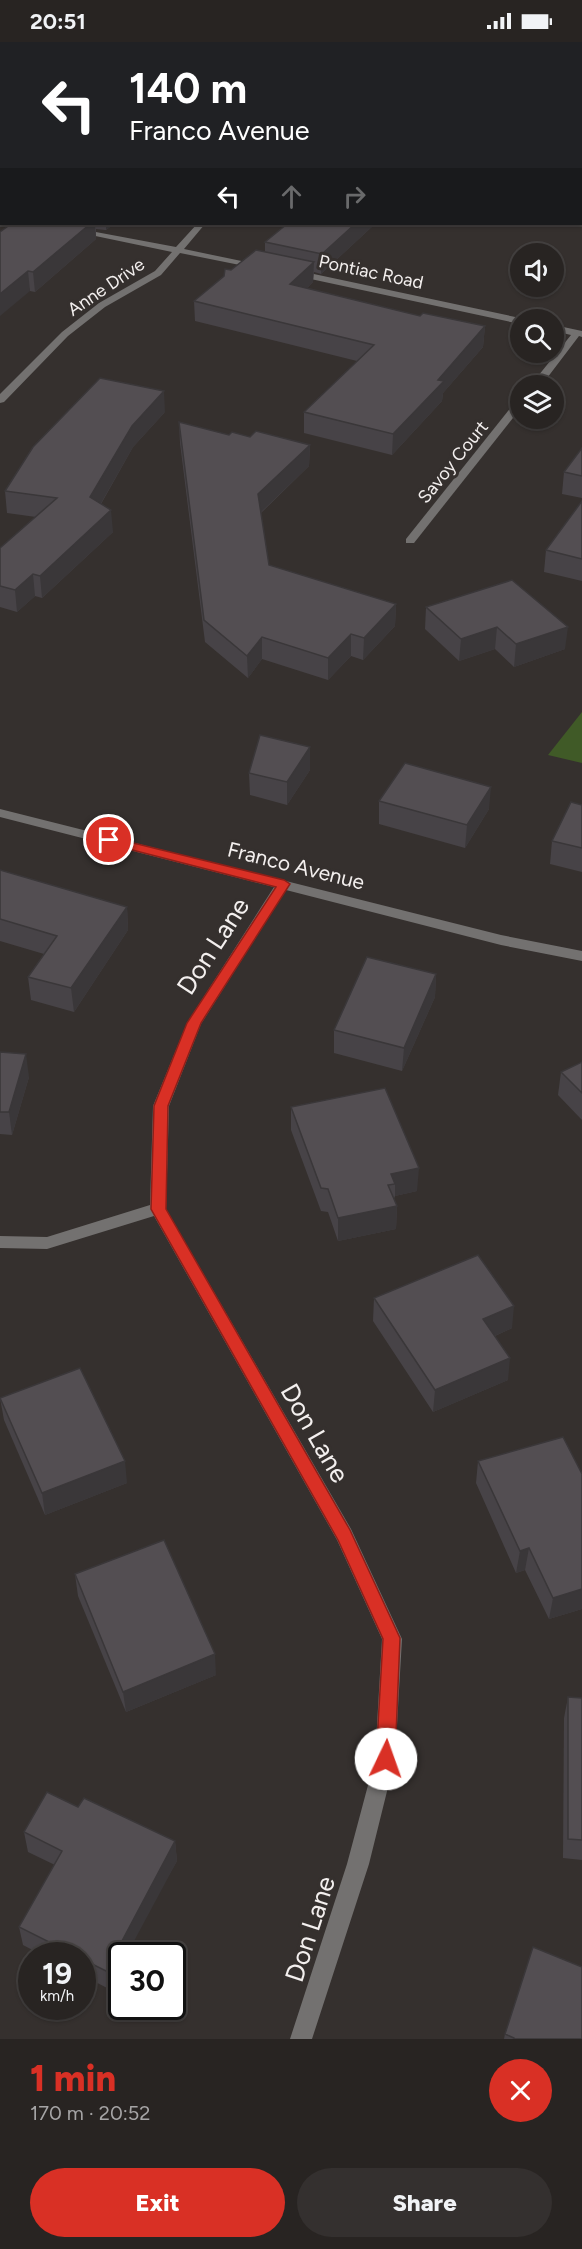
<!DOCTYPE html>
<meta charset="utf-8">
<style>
:root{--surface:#282422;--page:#34302f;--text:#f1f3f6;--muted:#a5a4a5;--line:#444140;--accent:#d93025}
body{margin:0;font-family:Figtree,sans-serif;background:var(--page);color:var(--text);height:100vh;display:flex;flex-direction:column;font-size:22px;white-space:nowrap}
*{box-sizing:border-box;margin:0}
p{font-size:20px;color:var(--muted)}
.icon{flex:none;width:33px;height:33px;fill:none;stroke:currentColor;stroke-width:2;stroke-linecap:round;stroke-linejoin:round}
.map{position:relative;height:1997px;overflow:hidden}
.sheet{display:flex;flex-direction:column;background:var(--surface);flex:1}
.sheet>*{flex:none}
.guide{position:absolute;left:0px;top:0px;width:582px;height:183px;box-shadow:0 2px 4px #0004,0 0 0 2px var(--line);background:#202124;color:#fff;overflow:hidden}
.fabs{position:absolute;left:510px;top:201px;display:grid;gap:12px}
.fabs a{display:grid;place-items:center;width:54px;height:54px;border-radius:50%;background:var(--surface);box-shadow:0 2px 4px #0004,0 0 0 2px var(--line);font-size:30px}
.speed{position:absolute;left:18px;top:1900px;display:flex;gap:12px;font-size:30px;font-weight:700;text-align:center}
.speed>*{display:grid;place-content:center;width:78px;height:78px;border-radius:50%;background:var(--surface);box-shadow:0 2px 4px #0004,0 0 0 2px var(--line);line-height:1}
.speed small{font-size:15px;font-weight:400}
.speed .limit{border:3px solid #111;border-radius:9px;background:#fff;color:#111}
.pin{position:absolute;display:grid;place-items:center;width:51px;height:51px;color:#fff;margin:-26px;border:3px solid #fff;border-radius:50%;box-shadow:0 2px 6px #0007}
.me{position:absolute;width:66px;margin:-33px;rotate:3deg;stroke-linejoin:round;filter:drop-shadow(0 0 4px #0008)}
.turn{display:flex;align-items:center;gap:21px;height:126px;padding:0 30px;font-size:27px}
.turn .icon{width:78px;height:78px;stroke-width:2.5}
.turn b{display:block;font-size:42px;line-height:51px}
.lanes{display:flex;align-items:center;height:57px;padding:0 30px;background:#0003;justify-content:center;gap:30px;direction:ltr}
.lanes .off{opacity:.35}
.round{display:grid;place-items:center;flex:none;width:63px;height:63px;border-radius:32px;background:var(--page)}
.overview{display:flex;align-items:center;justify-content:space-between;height:102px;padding:0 30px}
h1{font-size:36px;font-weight:800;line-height:45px;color:var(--accent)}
.cta{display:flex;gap:12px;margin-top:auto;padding:12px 30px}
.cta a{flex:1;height:69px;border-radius:36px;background:var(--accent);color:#fff;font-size:24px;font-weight:800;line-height:69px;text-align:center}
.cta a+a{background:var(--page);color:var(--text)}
.status{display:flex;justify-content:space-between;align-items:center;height:42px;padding:0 30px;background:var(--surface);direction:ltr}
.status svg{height:16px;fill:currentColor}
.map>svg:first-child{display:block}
.green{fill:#405a27}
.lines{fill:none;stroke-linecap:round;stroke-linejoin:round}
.street{fill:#737170;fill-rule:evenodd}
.wall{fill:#474347}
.shaded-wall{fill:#3a3739}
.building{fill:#534e52;stroke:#3a3739;stroke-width:1.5}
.route{fill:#d93025;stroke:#8d1f18;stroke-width:1.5}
.labels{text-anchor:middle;stroke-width:6;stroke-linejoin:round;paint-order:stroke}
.far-street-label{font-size:18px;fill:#f3efee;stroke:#35302e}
.street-label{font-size:21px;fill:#f3efee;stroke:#35302e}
.near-street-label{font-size:26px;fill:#f3efee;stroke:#35302e}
</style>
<div class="status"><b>20:51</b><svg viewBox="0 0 49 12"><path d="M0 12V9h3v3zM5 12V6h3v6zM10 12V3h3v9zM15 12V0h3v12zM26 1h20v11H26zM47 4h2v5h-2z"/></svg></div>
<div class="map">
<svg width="582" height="1997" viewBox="0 0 582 1997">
<rect width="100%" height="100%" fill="#35302e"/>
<!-- green -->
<path class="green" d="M582,670V721L548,713Z"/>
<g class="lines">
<!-- street -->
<g class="street">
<path d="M431,0H439L430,2Z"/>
<rect x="0" y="172" width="2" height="6"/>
<path d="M38,182H53L176,205L197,182H205L184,207L265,224L260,227L180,211L161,233L105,265L68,294L4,360L0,361V352L62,290L99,261L155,229L172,210Z"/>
<path d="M295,228L520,276L524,278H520V282L292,233L290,231Z"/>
<path d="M554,283L582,289V295L579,294L541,344H530L571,293L554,289Z"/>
<path d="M520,358V367L414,501H406V497L516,359Z"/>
<path d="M0,767L501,893L582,909V919L501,903L286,848L201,982L169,1064L166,1167L351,1487L402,1597L395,1717L369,1822L312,1997H290L347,1822L375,1717L382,1597L337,1498L154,1174L47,1207L0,1206V1194L47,1195L150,1163L153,1064L187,981L274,845L0,775Z"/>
</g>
</g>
<!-- wall -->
<g class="wall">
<path d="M0,0H369L367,2H2V133H0Z"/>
<path d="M11,182H114L106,188L96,187V197L35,250L30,249Z"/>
<path d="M375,182L321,232L314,230L313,240L307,246L420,274L485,284L483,305L443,351L442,359L392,413L304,391V370L357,319L195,279L194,259L231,228L265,209V200Z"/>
<path d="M165,370L133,405L101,462L113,490L42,556L35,554L17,570L0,565V506L36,475L7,471L5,449Z"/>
<path d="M179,380L229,393L250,395L310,403L309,424L261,471L269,523L396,562L395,584L363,618L351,614L328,638L262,617L248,636L205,600L180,401Z"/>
<path d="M582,406V456L562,452L564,430Z"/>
<path d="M582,459V539L544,530L546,508Z"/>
<path d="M512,538L565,607L514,625L495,607L459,619L425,587L426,565Z"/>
<path d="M310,705V728L287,763L250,753L249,731Z"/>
<path d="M379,759L489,767L465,806L379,782Z"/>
<path d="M582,763V830L550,822L552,799Z"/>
<path d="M0,828L127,865L128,888L74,970L31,958L28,935L44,912L0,899Z"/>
<path d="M436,932L435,955L402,1029L334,1011V988Z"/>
<path d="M0,1010L29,1035L12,1093L0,1092Z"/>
<path d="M582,1020V1078L558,1053L561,1030Z"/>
<path d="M291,1065L417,1149L395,1154L394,1157L397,1164L396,1187L338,1199L328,1170L321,1169L291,1088Z"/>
<path d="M374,1256L512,1286L495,1294L508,1338L433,1370L373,1279Z"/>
<path d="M0,1356L127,1441L45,1473L4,1378Z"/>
<path d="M478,1419L582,1432V1567L549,1577L525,1528L516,1531L476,1441Z"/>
<path d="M75,1532L216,1633L126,1670L78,1554Z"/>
<path d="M568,1655L582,1656V1818L563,1816L564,1676Z"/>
<path d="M78,1765L175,1799L177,1819L122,1914V1923L109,1947L82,1933V1914H44L23,1903L19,1885L55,1823L28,1810L24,1790Z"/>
<path d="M505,1992L582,1997H504Z"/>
</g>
<!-- shaded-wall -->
<g class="shaded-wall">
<path d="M350,0H369L367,2H348Z"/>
<path d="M575,0H582V11L580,12V2H573Z"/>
<path d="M90,182H95L96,197L35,250L33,230Z"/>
<path d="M106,182H114L106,188Z"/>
<path d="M355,182H375L321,232L322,212Z"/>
<path d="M314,220L313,240L290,262V242Z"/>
<path d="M28,229L30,249L0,274V252Z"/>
<path d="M485,284L483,305L443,351L442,359L392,413L393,392L438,338Z"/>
<path d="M164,349L165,370L133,405L92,477L90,455L132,384Z"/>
<path d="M310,403L309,424L258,473V452Z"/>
<path d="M111,468L113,490L42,556L40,534Z"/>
<path d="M33,532L35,554L17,570L15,548Z"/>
<path d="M396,562L395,584L363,618L364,596Z"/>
<path d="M497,585L495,607L459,619L461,597Z"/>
<path d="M568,585L565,607L514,625L516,602Z"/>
<path d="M351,592V614L328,638V616Z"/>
<path d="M262,595V617L248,636L247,614Z"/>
<path d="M310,705V728L287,763V740Z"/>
<path d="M491,745L489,767L465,806L467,783Z"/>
<path d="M127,865L128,888L74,970L71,946Z"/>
<path d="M436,932L435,955L402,1029L404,1006Z"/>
<path d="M26,1012L29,1035L12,1093L9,1070Z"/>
<path d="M419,1126L417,1149L395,1154V1142L391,1132Z"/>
<path d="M397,1164L396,1187L338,1199V1176Z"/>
<path d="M514,1264L512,1286L481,1300L483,1277Z"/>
<path d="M510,1316L508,1338L433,1370L435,1348Z"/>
<path d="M125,1419L127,1441L45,1473L42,1451Z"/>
<path d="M529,1506L525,1528L516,1531L520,1509Z"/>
<path d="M582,1547V1567L549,1577L553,1556Z"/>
<path d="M215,1612L216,1633L126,1670L123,1650Z"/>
<path d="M175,1799L177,1819L126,1914H122V1923L109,1947L106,1929Z"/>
</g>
<!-- building -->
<g class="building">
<path d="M0,0H350L348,2H2V115L0,114Z"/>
<path d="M499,0H575L573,2H497Z"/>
<path d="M11,182H90L33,230L28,229L0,252V190Z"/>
<path d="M287,182H355L322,212L265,200Z"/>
<path d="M256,208L314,220L290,242L420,274L423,271L485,284L438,338L444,339L393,392L304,370L374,303L194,259L224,234L225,227L231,228Z"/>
<path d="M100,336L164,349L132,384L90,455L111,468L40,534L33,532L15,548L0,544V506L57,456L5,449L33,405Z"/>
<path d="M179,380L229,393L232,390L250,395L256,389L310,403L258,452L269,523L396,562L364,596L351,592L328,616L262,595L247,614L204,578Z"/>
<path d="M582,406V434L564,430Z"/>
<path d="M582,459V517L546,508Z"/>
<path d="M512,538L568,585L516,602L497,585L461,597L426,565Z"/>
<path d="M260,693L310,705L287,740L249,731Z"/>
<path d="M405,721L491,745L467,783L379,759Z"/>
<path d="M571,760L582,763V806L552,799Z"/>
<path d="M0,828L127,865L71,946L28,935L57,894L0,877Z"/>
<path d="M367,915L436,932L404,1006L334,988Z"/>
<path d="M0,1010L26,1012L9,1070H0Z"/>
<path d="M582,1020V1051L561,1030Z"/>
<path d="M385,1046L419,1126L391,1132L395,1142L388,1143L397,1164L338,1176L328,1147L321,1146L291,1065Z"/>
<path d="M478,1213L514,1264L483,1277L510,1316L435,1348L374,1256Z"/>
<path d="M80,1326L125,1419L42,1451L0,1356Z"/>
<path d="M563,1395L582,1432V1547L553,1556L529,1506L520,1509L478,1419Z"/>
<path d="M164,1498L215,1612L123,1650L75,1532Z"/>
<path d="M568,1655L582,1656V1798L568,1797Z"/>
<path d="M47,1750L78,1765L84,1756L175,1799L106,1929L82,1917V1914H77L19,1885L62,1809L24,1790Z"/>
<path d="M533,1905L582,1925V1997H514V1996L505,1992Z"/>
</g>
<!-- route -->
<path class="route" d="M109,795L284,838L290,842L201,981L168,1064L166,1167L350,1488L400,1596L395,1717L392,1724L386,1726L379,1724L376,1717L383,1597L338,1498L151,1167L154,1064L187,981L276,845L105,801L103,798Z"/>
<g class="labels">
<!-- far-street labels -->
<g class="far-street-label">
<text transform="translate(371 230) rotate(12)" y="6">Pontiac Road</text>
<text transform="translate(106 245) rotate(-34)" y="6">Anne Drive</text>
<text transform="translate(453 420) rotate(-51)" y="6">Savoy Court</text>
</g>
<!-- street labels -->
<g class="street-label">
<text transform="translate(296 824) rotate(14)" y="7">Franco Avenue</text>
</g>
<!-- near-street labels -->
<g class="near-street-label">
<text transform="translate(213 904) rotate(-57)" y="9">Don Lane</text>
<text transform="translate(315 1391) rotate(60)" y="9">Don Lane</text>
<text transform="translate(310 1887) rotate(-72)" y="9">Don Lane</text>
</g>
</g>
</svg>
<div class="fabs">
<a><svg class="icon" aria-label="sound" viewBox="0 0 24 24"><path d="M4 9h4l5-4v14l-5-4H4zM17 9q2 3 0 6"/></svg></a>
<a><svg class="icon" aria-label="search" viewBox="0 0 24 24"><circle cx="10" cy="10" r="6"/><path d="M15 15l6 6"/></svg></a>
<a><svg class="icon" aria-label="layers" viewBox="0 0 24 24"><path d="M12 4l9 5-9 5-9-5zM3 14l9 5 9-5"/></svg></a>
</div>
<div class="speed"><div>19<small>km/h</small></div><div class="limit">30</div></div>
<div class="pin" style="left:109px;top:798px;background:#d93025"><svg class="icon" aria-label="arrive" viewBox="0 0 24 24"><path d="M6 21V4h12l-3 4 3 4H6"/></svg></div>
<svg class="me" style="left:386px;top:1717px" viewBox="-20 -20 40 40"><circle r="19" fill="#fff"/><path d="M0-13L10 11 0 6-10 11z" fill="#d93025"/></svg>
<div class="guide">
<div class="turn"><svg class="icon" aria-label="left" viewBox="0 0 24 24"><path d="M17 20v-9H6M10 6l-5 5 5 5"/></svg><div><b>140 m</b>Franco Avenue</div></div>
<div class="lanes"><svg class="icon" aria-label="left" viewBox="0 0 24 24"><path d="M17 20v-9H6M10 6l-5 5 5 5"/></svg><svg class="icon off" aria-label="ahead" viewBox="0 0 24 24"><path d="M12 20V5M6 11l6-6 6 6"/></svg><svg class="icon off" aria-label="right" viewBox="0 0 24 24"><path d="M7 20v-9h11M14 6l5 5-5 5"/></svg></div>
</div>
</div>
<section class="sheet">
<div class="overview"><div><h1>1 min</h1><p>170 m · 20:52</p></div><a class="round" style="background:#d93025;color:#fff"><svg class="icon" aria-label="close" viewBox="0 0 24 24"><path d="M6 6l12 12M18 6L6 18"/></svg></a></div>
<div class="cta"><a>Exit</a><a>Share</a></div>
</section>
